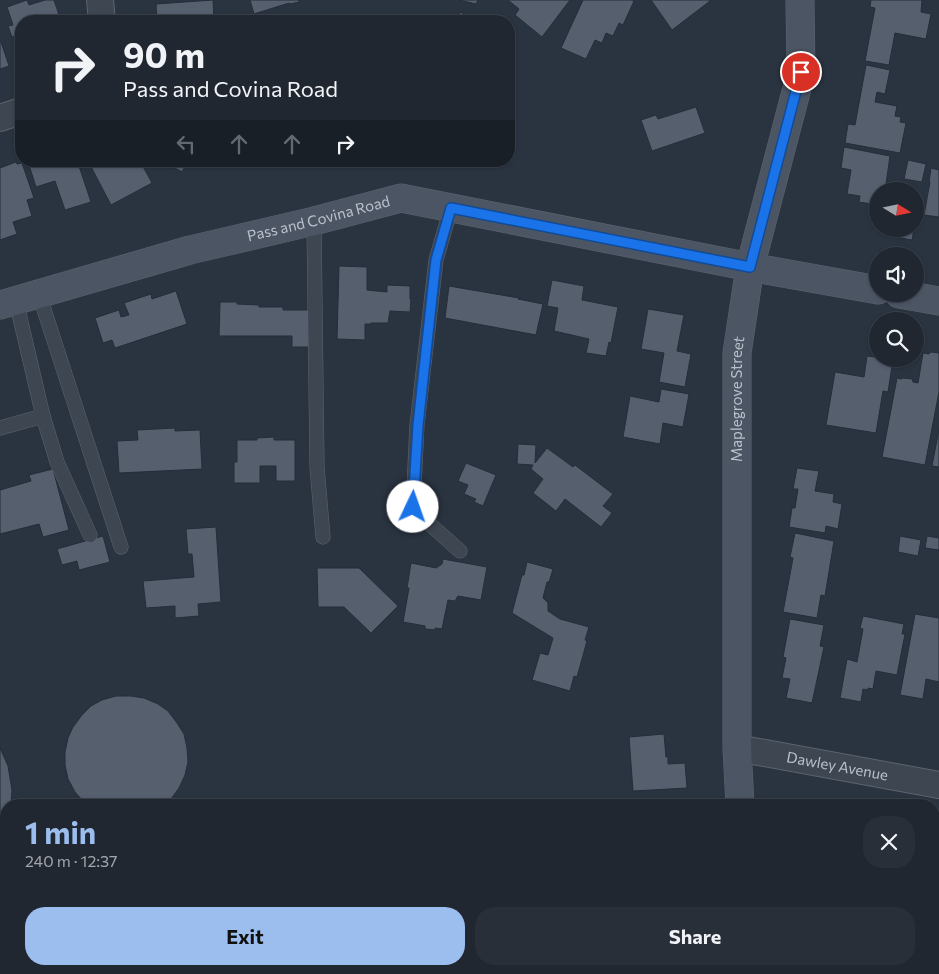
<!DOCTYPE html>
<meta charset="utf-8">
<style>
:root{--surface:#202731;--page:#282f39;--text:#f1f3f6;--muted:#a2a5ab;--line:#3d444d;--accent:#9cbeef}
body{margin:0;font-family:Commissioner,sans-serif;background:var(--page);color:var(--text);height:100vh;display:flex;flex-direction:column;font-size:19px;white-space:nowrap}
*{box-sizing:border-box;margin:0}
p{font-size:16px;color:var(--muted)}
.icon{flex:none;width:28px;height:28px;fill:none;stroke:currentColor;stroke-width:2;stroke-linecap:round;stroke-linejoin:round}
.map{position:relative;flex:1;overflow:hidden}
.sheet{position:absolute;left:0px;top:799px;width:940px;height:176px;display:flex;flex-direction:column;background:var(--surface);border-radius:20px 20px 0 0;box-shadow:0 1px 4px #0004,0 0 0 1px var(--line)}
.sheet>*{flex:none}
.hud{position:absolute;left:15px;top:15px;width:500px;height:152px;border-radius:20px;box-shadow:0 1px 4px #0004,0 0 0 1px var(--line);background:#202731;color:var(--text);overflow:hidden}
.needle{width:32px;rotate:100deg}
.tools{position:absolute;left:869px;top:182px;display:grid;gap:10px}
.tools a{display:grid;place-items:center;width:55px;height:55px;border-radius:50%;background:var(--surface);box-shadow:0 1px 4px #0004,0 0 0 1px var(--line);font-size:25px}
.pin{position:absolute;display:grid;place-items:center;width:42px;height:42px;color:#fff;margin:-21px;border:2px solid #fff;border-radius:50%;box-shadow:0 1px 5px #0007}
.me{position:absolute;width:55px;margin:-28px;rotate:3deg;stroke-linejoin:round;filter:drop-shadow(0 0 4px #0008)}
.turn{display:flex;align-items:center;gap:18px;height:105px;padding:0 25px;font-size:22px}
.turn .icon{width:65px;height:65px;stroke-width:2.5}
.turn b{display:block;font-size:35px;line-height:42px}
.lanes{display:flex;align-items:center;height:48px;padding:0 25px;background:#0003;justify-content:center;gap:25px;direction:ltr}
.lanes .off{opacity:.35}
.round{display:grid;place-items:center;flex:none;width:52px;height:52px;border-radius:20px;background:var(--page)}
.overview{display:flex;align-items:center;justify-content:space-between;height:85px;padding:0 25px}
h1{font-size:30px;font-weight:700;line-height:38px;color:var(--accent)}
.action{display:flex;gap:10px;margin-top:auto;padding:10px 25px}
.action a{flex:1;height:58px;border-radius:20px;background:var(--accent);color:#111;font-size:20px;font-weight:700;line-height:58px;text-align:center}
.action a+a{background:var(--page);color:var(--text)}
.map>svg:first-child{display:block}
.building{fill:#555f6e;stroke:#242d38}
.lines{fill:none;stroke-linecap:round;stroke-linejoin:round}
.lane-casing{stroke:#5c646e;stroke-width:15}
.street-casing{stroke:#5c646e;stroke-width:28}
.secondary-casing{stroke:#5c646e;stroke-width:29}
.lane{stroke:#3e4651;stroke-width:14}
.street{stroke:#3e4651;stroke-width:26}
.secondary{stroke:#4c5563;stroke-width:28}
.route-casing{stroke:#114b97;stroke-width:12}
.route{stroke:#1a73e8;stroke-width:9}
.labels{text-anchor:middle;stroke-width:5;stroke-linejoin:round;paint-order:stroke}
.street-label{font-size:15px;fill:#bbc1cb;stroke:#222b36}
</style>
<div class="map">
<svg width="939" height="974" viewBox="0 0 939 974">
<rect width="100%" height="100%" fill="#2a3441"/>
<!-- building -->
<g class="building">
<path d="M27,0L29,5L45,0H54L61,21H21V54L15,36L12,37L8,26L13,25L7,7Z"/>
<path d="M213,0L214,21H157L156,4Z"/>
<path d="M250,0H299V2L290,4L289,3L254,14Z"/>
<path d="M459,0H478L476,4Z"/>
<path d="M508,0H570L542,37L515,15L519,9Z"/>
<path d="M583,0H632L634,1L623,25L619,23L613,36L606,33L602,43L595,40L586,59L561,48Z"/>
<path d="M651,0H709L710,1L672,30Z"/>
<path d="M871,0H922L921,12L931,14L926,39L895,33L889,65L865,61L875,8L870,7Z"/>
<path d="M461,12L471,21H452Z"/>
<path d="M0,42H1L9,66L0,69Z"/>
<path d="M866,65L890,70L885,94L877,92L875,102L897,106L895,116L901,117L900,122L906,123L900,153L845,143L848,124L855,125Z"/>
<path d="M696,107L705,133L652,151L641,120L656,115L658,119Z"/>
<path d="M844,147L890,156L885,191H878V205L859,202L860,196L847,194L851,170L841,168Z"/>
<path d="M908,160L926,164L922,182L904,179Z"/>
<path d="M31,161H79L78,163L91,202L65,210L55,181L36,187L28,162Z"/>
<path d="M88,161H116V163L119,161H140L152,183L111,205Z"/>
<path d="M162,161H188L182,172Z"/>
<path d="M16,162L17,164L22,163L34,198L27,200L32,216L13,222L17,234L0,240V168Z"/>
<path d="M931,168L939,170V217L924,215L930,182H929Z"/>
<path d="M915,203L918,204L915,224Z"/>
<path d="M891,229H914L912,240L890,236Z"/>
<path d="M339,266L367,267V290L387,292V285L410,286V299H411L410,312L390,311L388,323H371V324H365V340L337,339Z"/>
<path d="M552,280L584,286L582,300L618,307L611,343L609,342L606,356L586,353L589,339L554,331L558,308L547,306Z"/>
<path d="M449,286L519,298L518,299L543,304L536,335L445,318Z"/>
<path d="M176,291L187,324L115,348L112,340L103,343L95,318L119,310L121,317L129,315L124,303L151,294L152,299Z"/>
<path d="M220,302H237V304L259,305V307H283V310H311L310,347H292V336H219Z"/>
<path d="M648,309L684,315L677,351L691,354L685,387L659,382L664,353L641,349Z"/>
<path d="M931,352L939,353V392L925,465L882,457L897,378L901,379L903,378L912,379L913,382L918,383L923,353L929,354Z"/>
<path d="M875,355H878V359L893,360L888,392L883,391L876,433L826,425L835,372L864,377L867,356L875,357Z"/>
<path d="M661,389L689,394L683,427L663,423L660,444L623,437L630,396L659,402Z"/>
<path d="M175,428V431L200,430L202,469L119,473L117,441L138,440L137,430Z"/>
<path d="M939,429V467L932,466Z"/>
<path d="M274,437V440H295V481H276V466H260V483H234V462H237V440H257V438Z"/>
<path d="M518,444L536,445L535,463L547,448L573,467L575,465L613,494L603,506L612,513L601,527L565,499L556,511L533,493L543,479L531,469L533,465L517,464Z"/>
<path d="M466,463L496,475L483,506L474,502L476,499L464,494L468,485L458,481Z"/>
<path d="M797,468L819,471L815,491L834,494L833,502L842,504L838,529L826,526L825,533L789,527L792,508H795L798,489H793Z"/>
<path d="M53,469L69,530L43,537L39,524L0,534V490L31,481L29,475Z"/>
<path d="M216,527L221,602L198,604L199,616L175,618V606L146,608L143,581L194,577L192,554H188L186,529Z"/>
<path d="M795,533L834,541L825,596L821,595L817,618L783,612L793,558L790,557Z"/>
<path d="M103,536L110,562L79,570L77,561L62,565L57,549Z"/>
<path d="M900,536L921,540L918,556L898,552Z"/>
<path d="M927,536L939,538V550L925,548Z"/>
<path d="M443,559L487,567L481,600L458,596L455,601L448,600L442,629L435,628V630L425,629V626L403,622L409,588H407L411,563L436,568L442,564Z"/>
<path d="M527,562L553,569L549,582H547L543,598L548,603V611L560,619L589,627L585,640L587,641L577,677L574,676L570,691L532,680L540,653L548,655L553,638L512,613L522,575H524Z"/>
<path d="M317,568H359L398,606L371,633L344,607H318Z"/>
<path d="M915,614L939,618V682L926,679L923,699L900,695Z"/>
<path d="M863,616L904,624L902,634H905L897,675L876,671L873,689L868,688V690L863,689L861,702L840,698L847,659L857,662L863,629L860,628Z"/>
<path d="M790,619L824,625L820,646L824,647L812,703L786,698L790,679L782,678L786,658L783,657Z"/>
<path d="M116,696H131L144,698L158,704L168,711L177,723L184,734L187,748L188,762L185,775L179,788L171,799L164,805H88L83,801L75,792L68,779L65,765V752L68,738L73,727L82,715L91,706L102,700Z"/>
<path d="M664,734L666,757H668V764L685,763L687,788L633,791L629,737Z"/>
<path d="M0,748L8,766L12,790L11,805H6V823L0,836Z"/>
<path d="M666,800V805H633L632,801Z"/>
<path d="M934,830L939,831V888L934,887Z"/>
<path d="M934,951L939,953V974H909L910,969H934Z"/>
<path d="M569,969H580L581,974H553Z"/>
<path d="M643,969H696V970L702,969L703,974H624L623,972Z"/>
<rect x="803" y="969" width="76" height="5"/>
</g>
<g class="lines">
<!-- lane casing -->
<g class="lane-casing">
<g id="lane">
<path d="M451,208L436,260L417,425L413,507L424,519L460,551"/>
<path d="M314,221L317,467L323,537"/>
<path d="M39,294L121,547"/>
<path d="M16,301L43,416L57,462L90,535"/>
<path d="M0,428L43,416"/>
<path d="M0,883L6,886"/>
<path d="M145,969V974"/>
</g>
</g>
<!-- street casing -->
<g class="street-casing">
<g id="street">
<path d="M100,0L102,21"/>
<path d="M0,118L21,111"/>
<path id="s1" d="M737,748L939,785"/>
</g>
</g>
<!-- secondary casing -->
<g class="secondary-casing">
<g id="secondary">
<path d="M899,294L939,301"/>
<path id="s2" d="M0,305L190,250L314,221L401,198L750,267L878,290"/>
<path id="s3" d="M740,805L737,748V353L750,267L801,73L800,0"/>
<path d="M751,969V974"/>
</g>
</g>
<!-- lane -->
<use href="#lane" class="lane"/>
<!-- street -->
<use href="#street" class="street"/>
<!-- secondary -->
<use href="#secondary" class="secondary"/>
</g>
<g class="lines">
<!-- route casing -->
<g class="route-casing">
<path id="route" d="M413,507L418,425L436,260L451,208L750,267L801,72"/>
</g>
<!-- route -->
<use href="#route" class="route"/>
</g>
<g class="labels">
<!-- street labels -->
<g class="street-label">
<text dy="5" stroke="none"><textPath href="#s2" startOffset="330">Pass and Covina Road</textPath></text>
<text dy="5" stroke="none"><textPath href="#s3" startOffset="406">Maplegrove Street</textPath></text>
<text dy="5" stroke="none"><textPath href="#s1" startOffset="102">Dawley Avenue</textPath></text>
</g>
</g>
</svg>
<div class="tools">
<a><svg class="needle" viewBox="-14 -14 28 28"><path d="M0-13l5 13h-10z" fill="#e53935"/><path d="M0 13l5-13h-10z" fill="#a2a5ab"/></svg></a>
<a><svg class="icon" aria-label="sound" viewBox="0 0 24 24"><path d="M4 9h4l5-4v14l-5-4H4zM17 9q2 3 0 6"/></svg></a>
<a><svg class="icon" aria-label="search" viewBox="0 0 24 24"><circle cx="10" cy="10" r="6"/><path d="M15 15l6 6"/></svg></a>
</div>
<div class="pin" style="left:801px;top:72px;background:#d93025"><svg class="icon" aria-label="arrive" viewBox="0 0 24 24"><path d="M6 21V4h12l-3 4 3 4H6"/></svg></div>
<svg class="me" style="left:413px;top:507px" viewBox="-20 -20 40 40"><circle r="19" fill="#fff"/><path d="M0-13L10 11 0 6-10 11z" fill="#1a73e8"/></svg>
<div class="hud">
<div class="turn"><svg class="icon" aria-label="right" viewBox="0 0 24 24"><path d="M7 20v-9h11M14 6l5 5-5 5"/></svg><div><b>90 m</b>Pass and Covina Road</div></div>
<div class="lanes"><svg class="icon off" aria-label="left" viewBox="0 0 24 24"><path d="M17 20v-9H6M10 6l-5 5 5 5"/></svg><svg class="icon off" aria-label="ahead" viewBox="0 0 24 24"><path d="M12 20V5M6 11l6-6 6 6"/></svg><svg class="icon off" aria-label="ahead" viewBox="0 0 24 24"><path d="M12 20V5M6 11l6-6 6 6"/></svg><svg class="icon" aria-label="right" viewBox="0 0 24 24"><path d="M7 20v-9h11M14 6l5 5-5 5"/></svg></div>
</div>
<section class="sheet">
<div class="overview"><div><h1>1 min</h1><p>240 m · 12:37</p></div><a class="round"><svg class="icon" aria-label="close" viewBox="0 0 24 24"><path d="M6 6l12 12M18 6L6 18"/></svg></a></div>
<div class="action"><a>Exit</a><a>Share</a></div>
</section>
</div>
